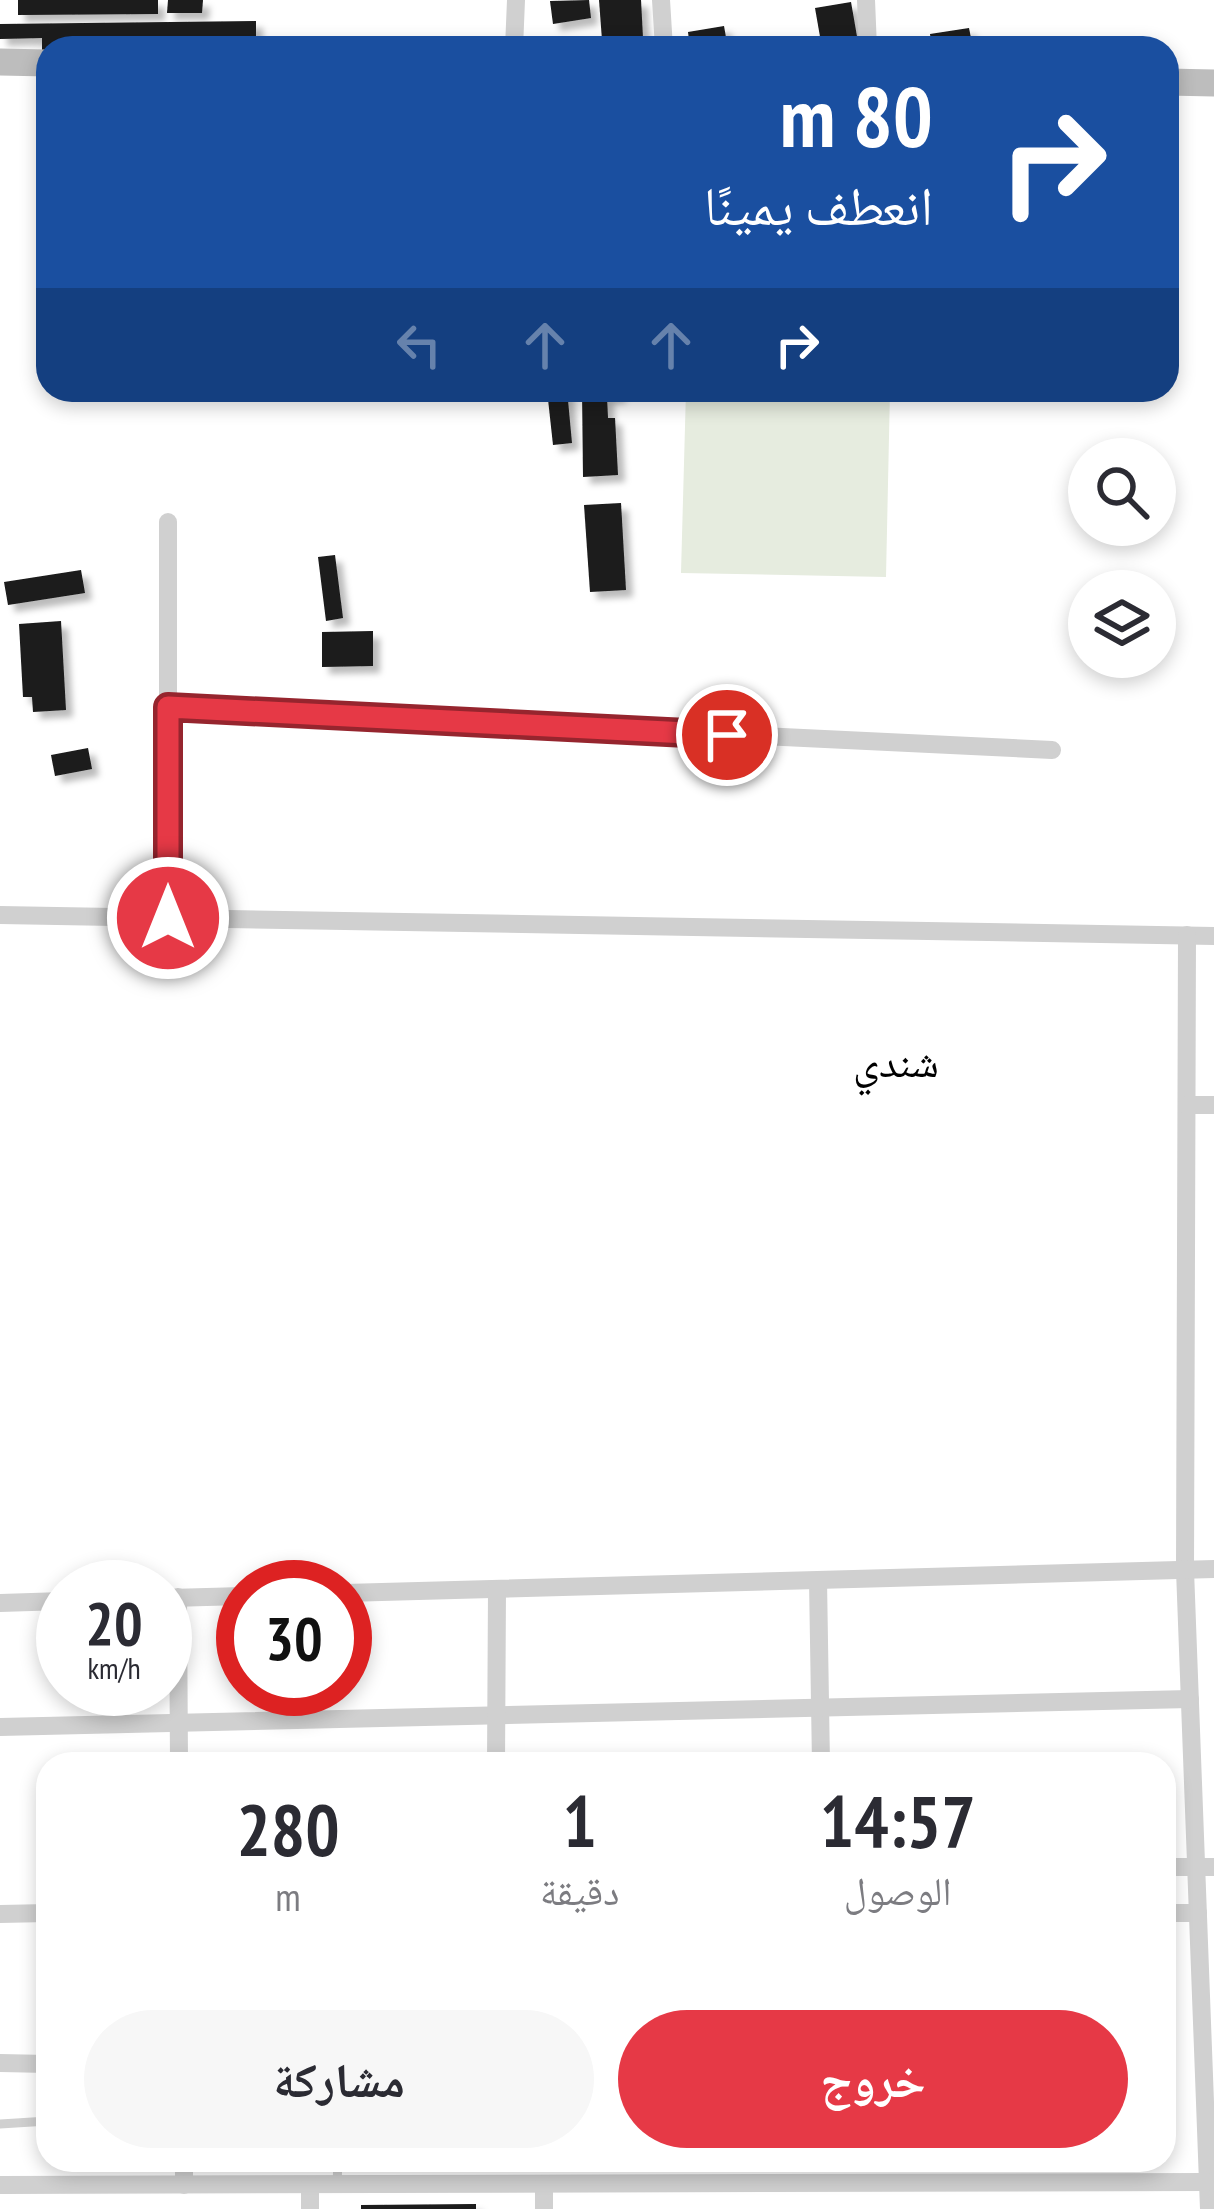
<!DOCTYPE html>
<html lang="ar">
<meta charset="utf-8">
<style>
:root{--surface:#fff;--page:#f7f7f7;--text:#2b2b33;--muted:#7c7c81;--accent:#e63946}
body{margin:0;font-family:"PT Sans Narrow","Noto Naskh Arabic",sans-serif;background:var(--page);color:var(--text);direction:rtl;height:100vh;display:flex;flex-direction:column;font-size:45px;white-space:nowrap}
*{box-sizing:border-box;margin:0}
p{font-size:39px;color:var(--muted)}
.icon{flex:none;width:66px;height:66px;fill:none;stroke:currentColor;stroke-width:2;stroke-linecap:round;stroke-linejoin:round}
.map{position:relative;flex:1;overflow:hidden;direction:ltr}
.side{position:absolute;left:36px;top:1752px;width:1140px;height:420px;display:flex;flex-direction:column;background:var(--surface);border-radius:36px;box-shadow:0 6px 18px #0003;direction:rtl}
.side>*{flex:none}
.top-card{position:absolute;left:36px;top:36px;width:1143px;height:366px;border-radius:36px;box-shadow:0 6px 18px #0003;direction:rtl;background:#1a4fa0;color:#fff;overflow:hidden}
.tools{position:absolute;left:1068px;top:438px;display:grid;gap:24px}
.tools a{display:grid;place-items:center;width:108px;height:108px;border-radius:50%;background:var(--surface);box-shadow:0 6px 18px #0003;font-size:60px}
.speed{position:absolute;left:36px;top:1560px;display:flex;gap:24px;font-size:60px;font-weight:700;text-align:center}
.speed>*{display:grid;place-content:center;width:156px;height:156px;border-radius:50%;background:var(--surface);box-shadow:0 6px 18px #0003;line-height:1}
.speed small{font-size:30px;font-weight:400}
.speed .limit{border:18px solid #d22;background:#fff;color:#111}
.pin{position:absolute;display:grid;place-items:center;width:102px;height:102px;color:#fff;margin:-51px;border:6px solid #fff;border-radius:50%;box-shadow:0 3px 12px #0007}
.me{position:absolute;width:132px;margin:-66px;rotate:0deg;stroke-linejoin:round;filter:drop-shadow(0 0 9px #0008)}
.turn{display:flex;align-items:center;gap:42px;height:252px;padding:0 48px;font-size:54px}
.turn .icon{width:156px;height:156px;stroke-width:2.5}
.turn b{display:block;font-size:84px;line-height:102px}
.lanes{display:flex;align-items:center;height:114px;padding:0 48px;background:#0003;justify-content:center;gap:60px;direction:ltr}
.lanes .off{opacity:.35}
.eta{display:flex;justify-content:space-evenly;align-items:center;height:204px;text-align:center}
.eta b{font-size:72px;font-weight:700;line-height:84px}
.action{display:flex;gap:24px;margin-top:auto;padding:24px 48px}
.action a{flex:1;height:138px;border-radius:72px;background:var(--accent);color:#fff;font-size:48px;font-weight:700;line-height:138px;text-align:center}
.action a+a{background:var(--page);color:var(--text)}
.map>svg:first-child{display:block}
.green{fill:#e6ecdf}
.building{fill:#1a1a1a;filter:url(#shadow)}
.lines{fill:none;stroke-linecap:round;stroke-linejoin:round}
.service{stroke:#d0d0d0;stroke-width:9}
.minor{stroke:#d0d0d0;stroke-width:18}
.secondary{stroke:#bdbdbd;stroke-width:27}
.route-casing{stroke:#96252e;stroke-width:30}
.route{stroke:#e63946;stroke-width:21}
.labels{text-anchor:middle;stroke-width:12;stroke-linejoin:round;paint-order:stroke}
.quarter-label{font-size:42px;fill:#000;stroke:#fff}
</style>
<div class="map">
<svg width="1214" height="2209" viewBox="0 0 1214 2209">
<defs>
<filter id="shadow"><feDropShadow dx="7" dy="7" stdDeviation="3" flood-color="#0004"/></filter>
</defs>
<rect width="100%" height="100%" fill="#fff"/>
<!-- green -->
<path class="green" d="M686,390H890L886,577L681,573Z"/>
<!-- building -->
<g class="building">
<path d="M18,0H158V14L18,15Z"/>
<path d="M168,0H203L202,13H167Z"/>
<path d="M589,0L591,18L553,24L550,1Z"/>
<path d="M599,0H641L643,38L602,40Z"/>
<path d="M851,2L859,48H822L815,8Z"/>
<path d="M256,21V37L240,38V48H227L226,38L155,39L154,48H48V52H42V38L0,39V24Z"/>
<path d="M724,26L727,43L690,48L688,32Z"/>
<path d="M969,28L973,48H932L930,34Z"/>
<path d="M547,390H567L572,443L553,445Z"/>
<path d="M582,390H619V396L607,397L608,418H615L618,475L583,477Z"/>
<path d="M621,503L626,590L590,592L584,505Z"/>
<path d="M335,555L343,618L326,621L318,557Z"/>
<path d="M81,570L85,593L8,605L4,582Z"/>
<path d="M61,621L66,710L33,712L32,697H23L19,624Z"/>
<path d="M373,631V666L322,667V632Z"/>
<path d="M88,748L92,769L55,776L51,755Z"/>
<path d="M476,2204V2209H361V2205Z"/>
</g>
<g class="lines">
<!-- service -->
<g class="service">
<path d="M0,2124L48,2121"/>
<path d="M337,2185L338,2160"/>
</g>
<!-- minor -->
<g class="minor">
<path d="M661,0L664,48"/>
<path d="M866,0L868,48"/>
<path d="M514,48L516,0"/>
<path d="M168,707L1052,750"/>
<path d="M0,915L1214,936"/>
<path d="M168,918V522"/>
<path d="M1187,935L1185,1570L1209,2209"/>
<path d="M1187,1105H1214"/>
<path d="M818,1580L821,1764"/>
<path d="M345,1593L1214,1569"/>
<path d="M178,1597L179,1764"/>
<path d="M170,1598L243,1596"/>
<path d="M0,1603L63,1601"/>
<path d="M0,1727L1190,1699"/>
<path d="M496,1764L497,1589"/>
<path d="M1165,1867H1214"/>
<path d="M1164,1913H1198"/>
<path d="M0,1914L48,1913"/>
<path d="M0,2063L48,2064"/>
<path d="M184,2160V2185"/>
<path d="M0,2185L1208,2182"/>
<path d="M310,2209V2185"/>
<path d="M544,2209V2184"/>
</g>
<!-- secondary -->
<g class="secondary">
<path d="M0,62L48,63"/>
<path d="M1167,82L1214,83"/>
</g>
</g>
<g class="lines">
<!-- route casing -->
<g class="route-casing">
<path id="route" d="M168,918V707L727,735"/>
</g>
<!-- route -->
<use href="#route" class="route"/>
</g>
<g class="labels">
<!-- quarter labels -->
<g class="quarter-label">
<text x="896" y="1077">شندي</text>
</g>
</g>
</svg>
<div class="tools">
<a><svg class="icon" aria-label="search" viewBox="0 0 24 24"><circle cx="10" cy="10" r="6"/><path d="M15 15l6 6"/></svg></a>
<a><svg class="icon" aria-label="layers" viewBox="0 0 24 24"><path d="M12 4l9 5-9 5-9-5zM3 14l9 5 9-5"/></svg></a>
</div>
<div class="speed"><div>20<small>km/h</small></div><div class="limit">30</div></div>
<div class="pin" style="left:727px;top:735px;background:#d93025"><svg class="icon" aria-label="arrive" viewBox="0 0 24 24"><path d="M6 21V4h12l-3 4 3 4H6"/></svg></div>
<svg class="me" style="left:168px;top:918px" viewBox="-20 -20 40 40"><circle r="17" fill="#e63946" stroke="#fff" stroke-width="3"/><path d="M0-11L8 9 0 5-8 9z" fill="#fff"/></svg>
<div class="top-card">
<div class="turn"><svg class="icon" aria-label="right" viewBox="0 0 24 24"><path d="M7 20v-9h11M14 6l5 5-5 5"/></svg><div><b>80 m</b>انعطف يمينًا</div></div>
<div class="lanes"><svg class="icon off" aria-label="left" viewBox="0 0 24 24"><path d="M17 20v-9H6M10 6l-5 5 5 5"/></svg><svg class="icon off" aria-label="ahead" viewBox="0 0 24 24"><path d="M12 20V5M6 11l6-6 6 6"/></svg><svg class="icon off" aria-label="ahead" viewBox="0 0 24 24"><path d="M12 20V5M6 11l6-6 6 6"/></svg><svg class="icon" aria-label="right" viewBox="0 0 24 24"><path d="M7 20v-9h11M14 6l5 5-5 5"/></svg></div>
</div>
<section class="side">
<div class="eta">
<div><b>14:57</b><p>الوصول</p></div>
<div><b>1</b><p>دقيقة</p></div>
<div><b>280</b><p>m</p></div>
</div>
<div class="action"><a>خروج</a><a>مشاركة</a></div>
</section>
</div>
